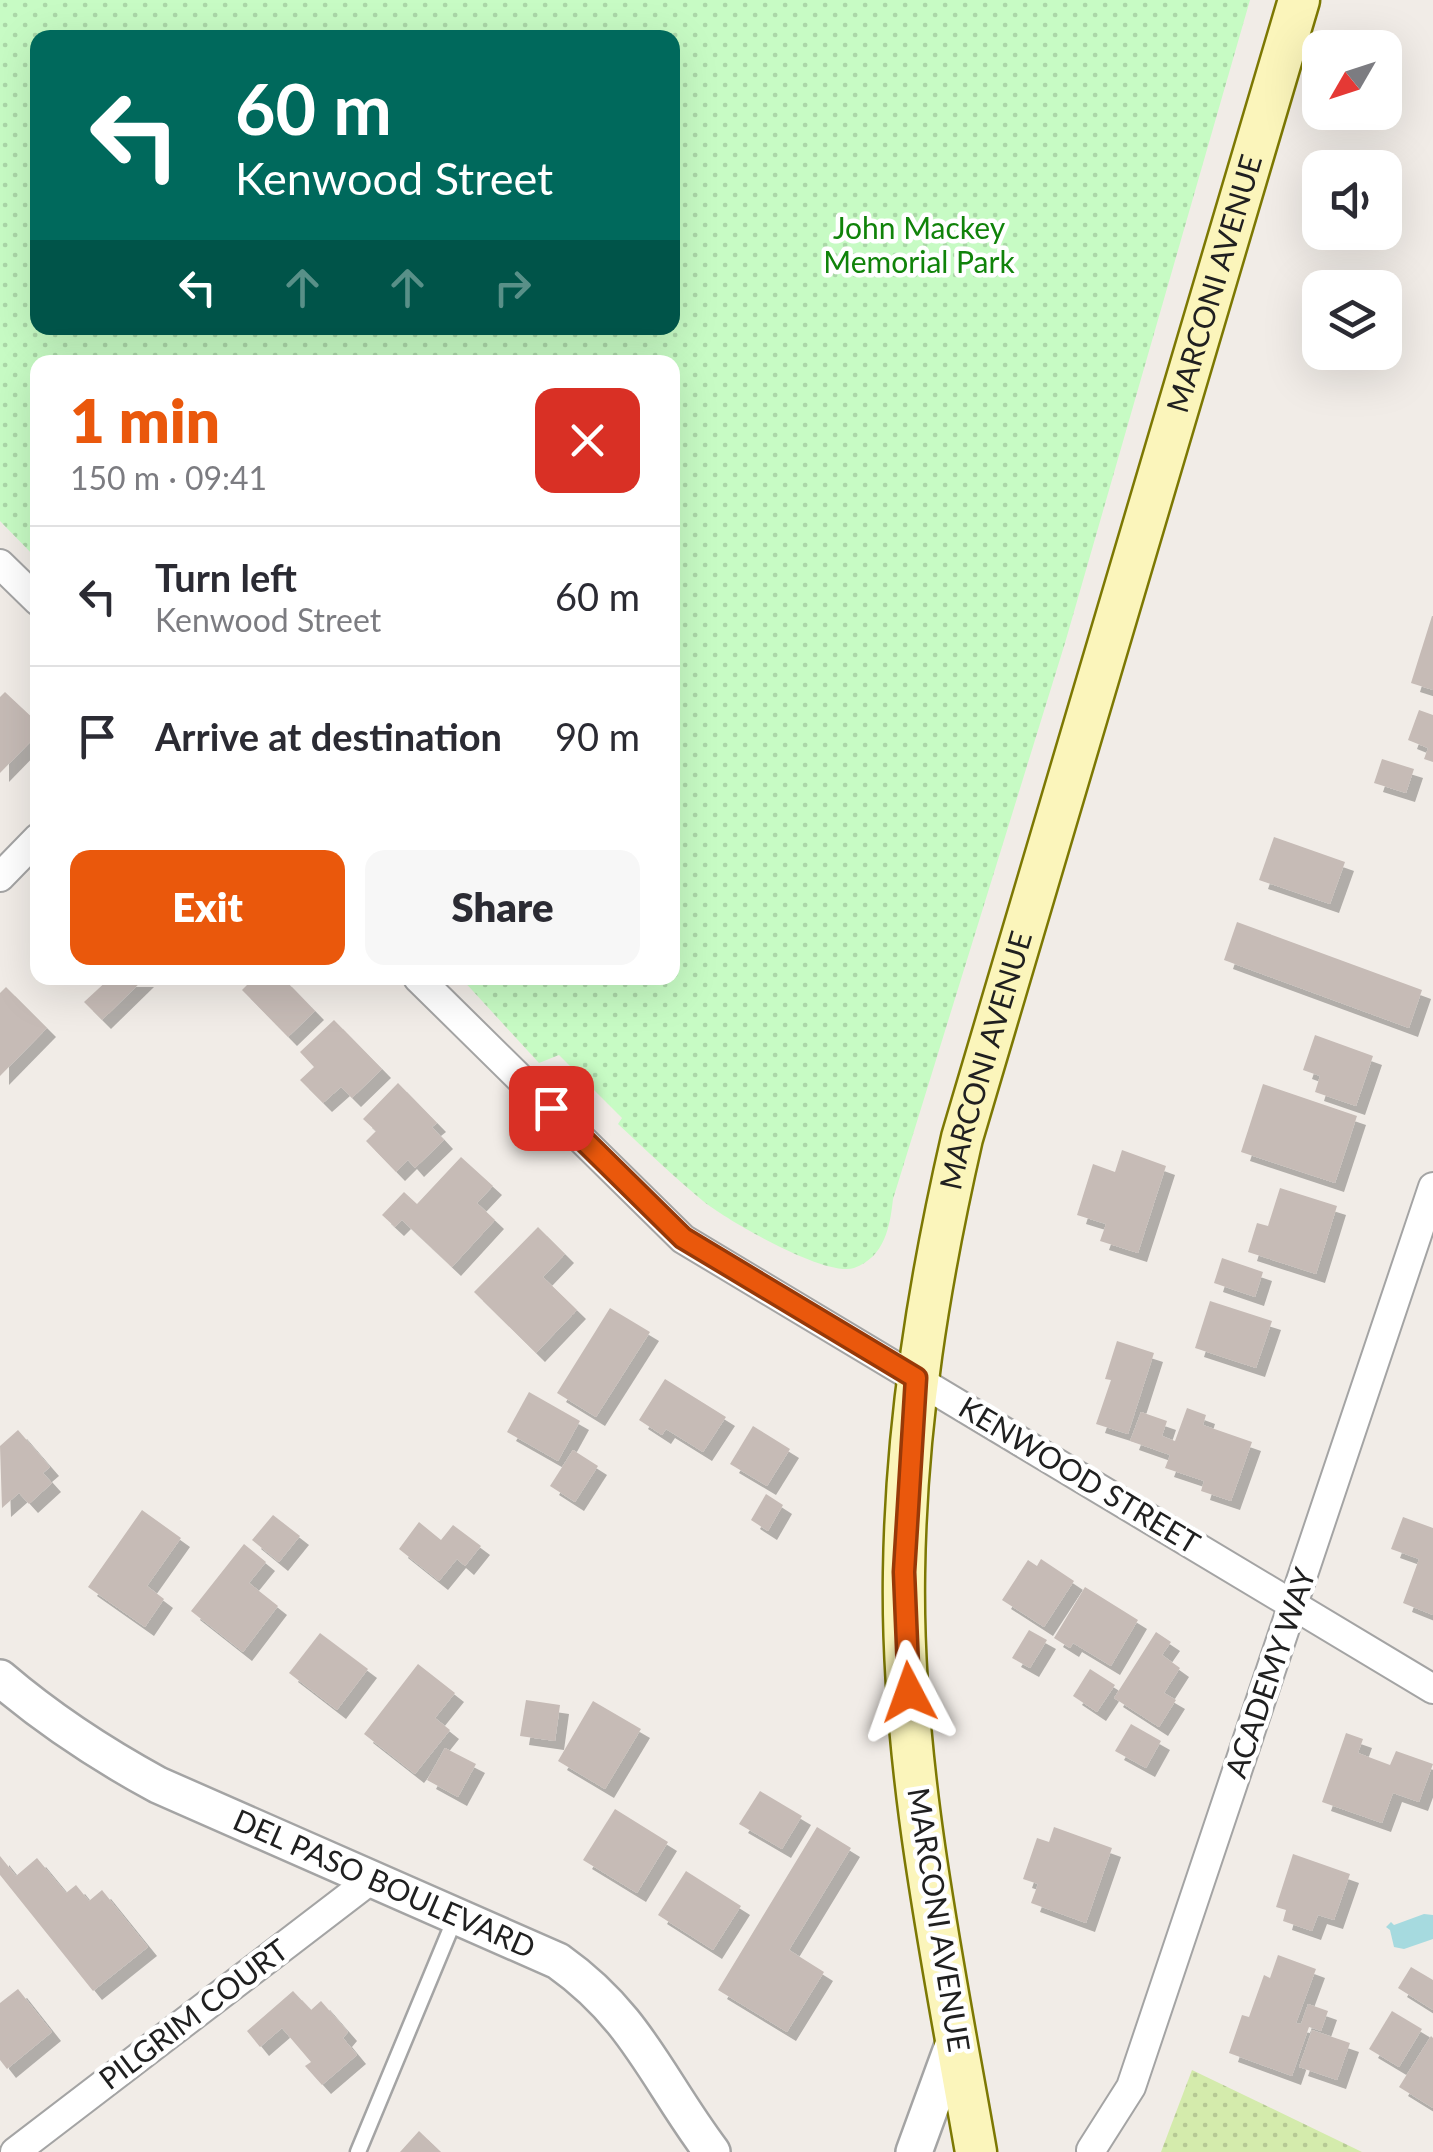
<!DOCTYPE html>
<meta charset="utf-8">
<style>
:root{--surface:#fff;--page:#f7f7f7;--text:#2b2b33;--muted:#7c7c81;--line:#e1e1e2;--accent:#ea580c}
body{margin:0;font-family:Lato,sans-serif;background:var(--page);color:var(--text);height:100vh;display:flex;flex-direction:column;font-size:38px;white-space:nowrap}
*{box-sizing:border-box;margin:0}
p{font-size:32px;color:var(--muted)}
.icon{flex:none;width:55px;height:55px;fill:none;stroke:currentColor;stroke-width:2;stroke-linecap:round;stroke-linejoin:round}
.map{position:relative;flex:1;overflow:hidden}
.drawer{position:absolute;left:30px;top:355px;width:650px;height:630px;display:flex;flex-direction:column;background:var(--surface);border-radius:20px;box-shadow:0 10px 40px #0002}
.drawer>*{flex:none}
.hud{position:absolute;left:30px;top:30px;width:650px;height:305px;border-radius:20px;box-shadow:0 10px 40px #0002;background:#00695c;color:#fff;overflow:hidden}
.needle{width:65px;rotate:231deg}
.fabs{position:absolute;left:1302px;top:30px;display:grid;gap:20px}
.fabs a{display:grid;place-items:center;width:100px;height:100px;border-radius:20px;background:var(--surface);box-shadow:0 10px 40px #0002;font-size:50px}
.pin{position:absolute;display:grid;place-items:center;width:85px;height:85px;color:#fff;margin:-42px;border-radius:20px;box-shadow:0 5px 15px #0006}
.me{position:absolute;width:110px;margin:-55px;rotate:356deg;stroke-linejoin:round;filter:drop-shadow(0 0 8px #0008)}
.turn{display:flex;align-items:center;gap:35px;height:210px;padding:0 40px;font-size:45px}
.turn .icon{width:130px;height:130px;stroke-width:2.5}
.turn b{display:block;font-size:70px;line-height:85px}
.lanes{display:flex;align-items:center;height:95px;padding:0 40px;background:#0003;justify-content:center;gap:50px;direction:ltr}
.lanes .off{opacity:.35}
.round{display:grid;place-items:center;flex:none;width:105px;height:105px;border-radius:20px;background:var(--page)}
.headline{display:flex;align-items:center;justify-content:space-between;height:170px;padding:0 40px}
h1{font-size:60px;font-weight:800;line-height:75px;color:var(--accent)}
.primary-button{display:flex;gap:20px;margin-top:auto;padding:20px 40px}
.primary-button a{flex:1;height:115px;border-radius:20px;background:var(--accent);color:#fff;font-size:40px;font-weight:800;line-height:115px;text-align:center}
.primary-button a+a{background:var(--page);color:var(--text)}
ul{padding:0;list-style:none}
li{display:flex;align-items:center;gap:30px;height:140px;padding:0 40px;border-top:2px solid var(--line)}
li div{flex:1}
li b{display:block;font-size:38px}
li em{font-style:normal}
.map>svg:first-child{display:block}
.grass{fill:url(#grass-dots)}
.park{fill:url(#park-dots);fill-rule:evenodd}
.water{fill:#a6dadf}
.building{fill:#c6bbb6;filter:url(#shadow)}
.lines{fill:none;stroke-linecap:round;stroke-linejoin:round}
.service-casing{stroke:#a4a4a4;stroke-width:19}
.minor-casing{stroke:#a4a4a4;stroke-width:32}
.tertiary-casing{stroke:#a4a4a4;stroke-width:40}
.secondary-casing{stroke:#7c7803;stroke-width:45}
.service{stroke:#fff;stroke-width:14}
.minor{stroke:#fff;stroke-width:28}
.tertiary{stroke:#fff;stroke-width:35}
.secondary{stroke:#fbf5bb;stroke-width:40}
.route-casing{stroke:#983908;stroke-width:25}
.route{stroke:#ea580c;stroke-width:18}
.labels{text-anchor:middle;stroke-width:9;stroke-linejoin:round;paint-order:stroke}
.park-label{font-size:30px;fill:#10830a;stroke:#fff}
.street-label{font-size:30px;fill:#202020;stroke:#fff}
</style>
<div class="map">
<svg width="1433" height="2152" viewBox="0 0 1433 2152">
<defs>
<pattern id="grass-dots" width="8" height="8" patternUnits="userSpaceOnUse" patternTransform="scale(2.5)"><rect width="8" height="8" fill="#d4ebac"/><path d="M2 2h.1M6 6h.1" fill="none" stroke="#b6c994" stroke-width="1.8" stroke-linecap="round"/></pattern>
<pattern id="park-dots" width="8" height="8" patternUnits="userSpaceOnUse" patternTransform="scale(2.5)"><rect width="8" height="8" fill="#c7fbc4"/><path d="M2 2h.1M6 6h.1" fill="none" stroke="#abd7a8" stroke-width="1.8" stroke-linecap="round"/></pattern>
<filter id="shadow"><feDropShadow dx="9" dy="9" stdDeviation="0" flood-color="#0004"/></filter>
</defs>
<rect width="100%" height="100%" fill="#f1ece7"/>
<!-- grass -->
<path class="grass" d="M1192,2070L1362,2152H1161Z"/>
<!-- park -->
<path class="park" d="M0,0H1250L1065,643L893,1199C890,1226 885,1257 854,1268C825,1277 728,1221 703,1201C674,1177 646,1150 618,1124L622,1118L559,1055L539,1063L461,978H672V362H38L37,559L0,521ZM38,38H672V328H38Z"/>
<!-- water -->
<path class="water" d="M1424,1914L1433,1915V1939L1404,1949L1394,1947L1390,1930L1386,1927L1391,1922L1394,1925Z"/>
<!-- building -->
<g class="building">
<path d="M1432,616H1433V690L1411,683Z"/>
<path d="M5,692L38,723V734L0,773V697Z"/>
<path d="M1419,710L1433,715V762L1424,759L1428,748L1408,740Z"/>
<path d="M1382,759L1414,769L1406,793L1374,783Z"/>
<path d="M1274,837L1345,862L1330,904L1259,880Z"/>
<path d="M1237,922L1422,990L1409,1028L1224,960Z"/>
<path d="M110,978H145L102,1020L84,1002Z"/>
<path d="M254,978H283L315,1011L288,1037L242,990Z"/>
<path d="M6,987L47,1028L0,1076V993Z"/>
<path d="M334,1020L382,1069L352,1098L341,1087L323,1103L300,1080L314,1067L300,1052Z"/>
<path d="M1315,1035L1373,1056L1356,1106L1315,1092L1320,1076L1303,1070Z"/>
<path d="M398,1083L437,1123L432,1127L444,1140L415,1168L408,1160L396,1172L366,1141L376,1131L363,1119Z"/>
<path d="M1263,1084L1357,1116L1335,1183L1241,1152Z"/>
<path d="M1122,1150L1166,1166L1138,1253L1100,1241L1106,1224L1077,1215L1093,1164L1115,1172Z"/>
<path d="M461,1157L493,1186L477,1203L495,1220L452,1267L402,1220L395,1227L382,1215L404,1192L417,1204Z"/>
<path d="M1280,1188L1337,1206L1316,1274L1248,1252L1257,1223L1268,1226Z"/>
<path d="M538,1227L565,1254L543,1277L577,1310L536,1353L474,1292Z"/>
<path d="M1222,1258L1263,1272L1255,1297L1214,1283Z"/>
<path d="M1210,1301L1272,1321L1256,1368L1195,1348Z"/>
<path d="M610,1308L650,1332L596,1417L557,1393Z"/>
<path d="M1117,1341L1154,1353L1128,1434L1096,1424L1111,1380L1105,1379Z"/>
<path d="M665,1379L726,1417L703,1452L666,1429L662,1435L639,1420Z"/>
<path d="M529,1392L580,1421L558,1461L507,1432Z"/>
<path d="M1187,1408L1206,1415L1203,1425L1252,1442L1231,1501L1201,1491L1204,1481L1165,1468L1170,1455L1130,1441L1141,1412L1167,1421L1162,1436L1175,1441Z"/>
<path d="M753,1426L790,1449L767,1486L730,1464Z"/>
<path d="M18,1430L50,1467L43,1473L52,1483L29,1504L19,1493L2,1508L0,1446Z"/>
<path d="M573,1450L598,1466L575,1502L550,1486Z"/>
<path d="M766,1494L783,1505L768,1531L751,1520Z"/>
<path d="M142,1510L181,1538L147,1586L164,1599L145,1627L88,1587Z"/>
<path d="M273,1515L300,1536L279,1562L252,1540Z"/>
<path d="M1403,1517L1433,1528V1615L1403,1603L1419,1559L1391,1549Z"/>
<path d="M419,1522L441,1540L453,1525L481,1546L465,1566L457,1559L439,1581L399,1549Z"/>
<path d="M244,1544L266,1562L249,1583L278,1606L243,1652L191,1611Z"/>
<path d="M1041,1559L1074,1581L1044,1627L1002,1600L1028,1560L1037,1566Z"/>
<path d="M1085,1587L1138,1620L1111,1666L1073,1643L1070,1648L1054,1638Z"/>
<path d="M1029,1630L1047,1640L1030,1668L1012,1658Z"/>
<path d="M1156,1632L1171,1642L1162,1655L1180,1668L1164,1693L1176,1700L1159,1727L1114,1698Z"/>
<path d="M320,1633L368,1669L337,1710L289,1673Z"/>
<path d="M418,1664L455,1693L435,1718L450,1730L415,1774L364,1734Z"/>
<path d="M1090,1669L1115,1685L1097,1712L1073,1696Z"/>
<path d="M526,1700L560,1705L555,1741L520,1736Z"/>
<path d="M593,1701L641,1729L605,1789L558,1761Z"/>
<path d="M1131,1724L1161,1741L1146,1768L1115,1751Z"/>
<path d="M1346,1733L1363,1739L1358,1753L1390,1765L1396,1751L1433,1764L1419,1802L1393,1793L1382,1823L1322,1802Z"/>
<path d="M445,1748L476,1764L458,1797L427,1780Z"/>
<path d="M760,1791L802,1816L782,1849L739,1824Z"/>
<path d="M615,1809L668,1842L637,1893L583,1860Z"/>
<path d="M817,1827L851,1848L789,1950L824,1972L787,2032L718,1990Z"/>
<path d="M1054,1827L1112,1848L1086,1923L1031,1903L1038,1884L1023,1879L1037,1838L1049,1842Z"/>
<path d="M1293,1854L1350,1874L1334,1920L1318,1915L1312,1931L1283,1921L1286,1910L1276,1907Z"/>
<path d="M0,1856L16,1876L37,1858L66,1893L76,1885L89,1901L102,1890L148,1947L93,1991L0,1875Z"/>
<path d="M686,1871L741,1906L713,1950L658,1915Z"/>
<path d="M1278,1955L1316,1969L1296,2023L1301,2024L1308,2004L1328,2011L1321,2031L1309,2027L1292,2076L1229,2053L1242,2015L1249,2017L1264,1975L1270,1978Z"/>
<path d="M1411,1967L1433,1980V2010L1398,1988Z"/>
<path d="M18,1989L52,2032L7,2069L0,2060V2003Z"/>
<path d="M293,1991L311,2010L321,2001L348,2032L343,2038L357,2055L322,2085L305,2066L311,2062L282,2028L260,2047L247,2031Z"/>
<path d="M1392,2011L1422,2029L1399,2067L1369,2049Z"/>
<path d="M1312,2030L1350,2043L1337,2080L1299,2067Z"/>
<path d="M1431,2036L1433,2038V2108L1399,2087Z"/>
<path d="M419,2131L441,2152H400Z"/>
</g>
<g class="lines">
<!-- service casing -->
<g class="service-casing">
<path id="service" d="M358,2152L456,1916"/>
</g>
<!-- minor casing -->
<g class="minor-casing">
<g id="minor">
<path d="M0,564L38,601"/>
<path d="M0,877L38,838"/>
<path d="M418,978L683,1239L1433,1689"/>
<path d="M1091,2150L1131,2087L1433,1187"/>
<path d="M15,2152L373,1878"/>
</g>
</g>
<!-- tertiary casing -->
<g class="tertiary-casing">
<g id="tertiary">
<path id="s1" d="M0,1678C49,1720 101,1754 158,1785L558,1961C637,2017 657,2079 712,2152"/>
<path d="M914,2152L956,2037"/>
</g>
</g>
<!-- secondary casing -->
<g class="secondary-casing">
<g id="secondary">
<path id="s2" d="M976,2152C943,1961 901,1767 904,1573C906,1425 929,1282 962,1138L1299,0"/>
</g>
</g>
<!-- service -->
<use href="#service" class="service"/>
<!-- minor -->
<use href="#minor" class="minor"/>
<!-- tertiary -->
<use href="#tertiary" class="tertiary"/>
<!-- secondary -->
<use href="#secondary" class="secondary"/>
</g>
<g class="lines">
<!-- route casing -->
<g class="route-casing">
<path id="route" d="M551,1108L683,1238L916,1378L904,1572L909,1692"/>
</g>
<!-- route -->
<use href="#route" class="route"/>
</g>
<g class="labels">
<!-- park labels -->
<g class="park-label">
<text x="919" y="239">John Mackey<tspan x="919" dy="34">Memorial Park</tspan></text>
</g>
<!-- street labels -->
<g class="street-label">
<text dy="10" stroke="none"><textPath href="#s2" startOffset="1915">MARCONI AVENUE</textPath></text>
<text dy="10" stroke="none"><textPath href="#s2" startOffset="1105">MARCONI AVENUE</textPath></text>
<text transform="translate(1079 1476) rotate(31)" y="10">KENWOOD STREET</text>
<text transform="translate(1271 1673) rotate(-71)" y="10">ACADEMY WAY</text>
<text dy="10" stroke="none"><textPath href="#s1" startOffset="438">DEL PASO BOULEVARD</textPath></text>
<text transform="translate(938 1920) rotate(81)" y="10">MARCONI AVENUE</text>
<text transform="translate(194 2015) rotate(-37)" y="10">PILGRIM COURT</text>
</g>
</g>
</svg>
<div class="fabs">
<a><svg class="needle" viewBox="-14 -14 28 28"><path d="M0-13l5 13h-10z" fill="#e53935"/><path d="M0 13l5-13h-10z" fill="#7c7c81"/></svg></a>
<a><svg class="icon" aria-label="sound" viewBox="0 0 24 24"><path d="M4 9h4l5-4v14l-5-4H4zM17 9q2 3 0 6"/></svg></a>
<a><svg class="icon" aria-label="layers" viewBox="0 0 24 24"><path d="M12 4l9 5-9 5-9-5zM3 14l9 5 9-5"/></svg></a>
</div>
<div class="pin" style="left:551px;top:1108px;background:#d93025"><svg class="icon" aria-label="arrive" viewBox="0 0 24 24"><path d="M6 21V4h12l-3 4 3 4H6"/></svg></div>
<svg class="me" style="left:909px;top:1692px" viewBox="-20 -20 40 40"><path d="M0-17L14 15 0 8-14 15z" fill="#ea580c" stroke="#fff" stroke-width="4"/></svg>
<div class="hud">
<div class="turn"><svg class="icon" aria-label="left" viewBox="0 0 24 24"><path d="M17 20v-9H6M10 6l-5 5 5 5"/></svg><div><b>60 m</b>Kenwood Street</div></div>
<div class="lanes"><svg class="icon" aria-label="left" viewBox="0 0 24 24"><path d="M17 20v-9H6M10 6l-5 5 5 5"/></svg><svg class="icon off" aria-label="ahead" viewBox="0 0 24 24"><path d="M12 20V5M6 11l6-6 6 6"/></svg><svg class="icon off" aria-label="ahead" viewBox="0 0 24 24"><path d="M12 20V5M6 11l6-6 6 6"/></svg><svg class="icon off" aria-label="right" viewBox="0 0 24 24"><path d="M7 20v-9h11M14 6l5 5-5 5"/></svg></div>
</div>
<section class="drawer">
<div class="headline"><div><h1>1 min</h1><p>150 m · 09:41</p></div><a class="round" style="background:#d93025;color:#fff"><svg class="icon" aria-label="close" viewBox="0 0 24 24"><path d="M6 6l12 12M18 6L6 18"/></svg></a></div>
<ul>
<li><svg class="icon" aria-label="left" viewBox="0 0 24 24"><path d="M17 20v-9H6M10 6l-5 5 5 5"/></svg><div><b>Turn left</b><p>Kenwood Street</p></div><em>60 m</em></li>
<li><svg class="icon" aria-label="arrive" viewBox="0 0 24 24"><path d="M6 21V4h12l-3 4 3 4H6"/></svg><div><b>Arrive at destination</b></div><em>90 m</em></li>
</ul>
<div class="primary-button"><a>Exit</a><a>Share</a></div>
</section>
</div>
